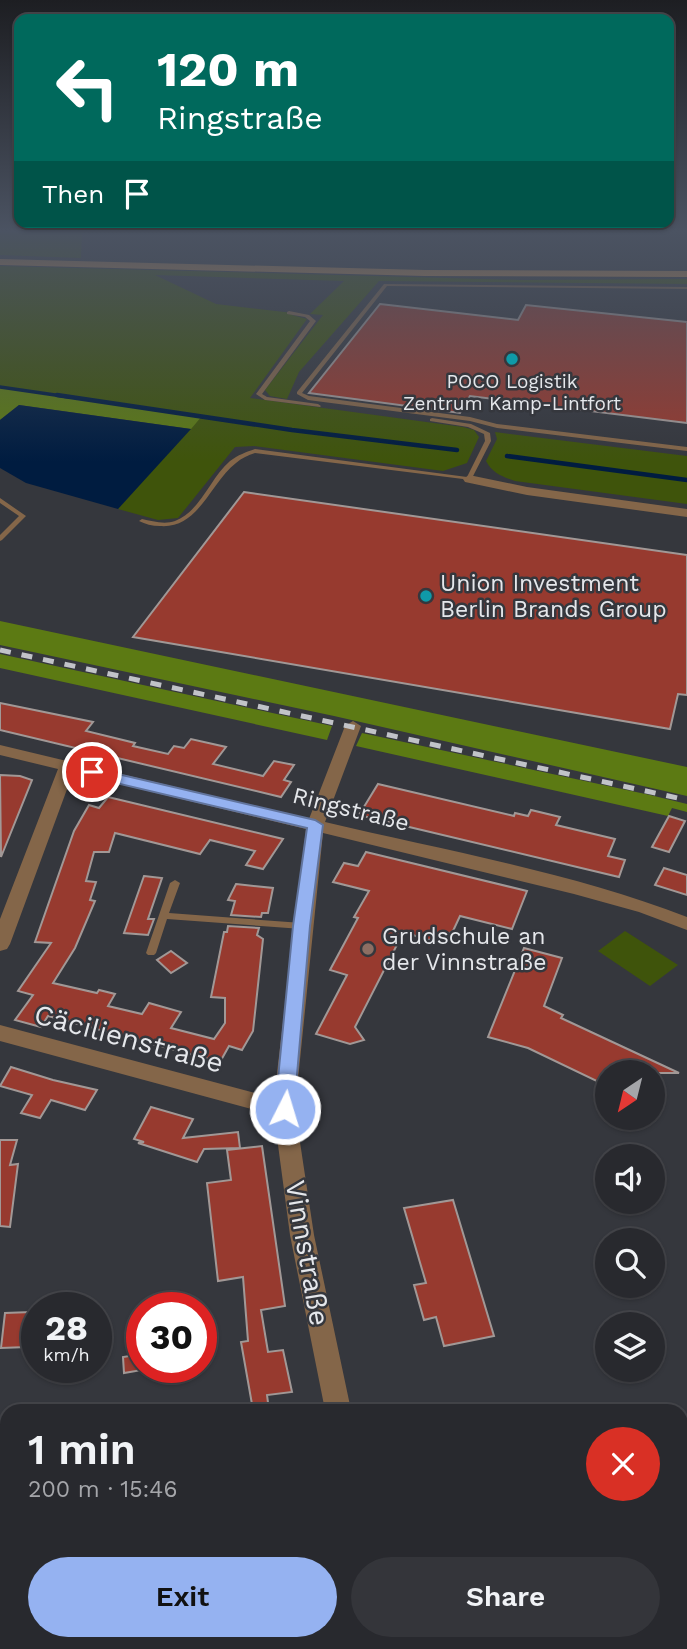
<!DOCTYPE html>
<meta charset="utf-8">
<style>
:root{--surface:#28292e;--page:#34353a;--text:#f1f3f6;--muted:#a5a6aa;--line:#44454a;--accent:#95b2f1}
body{margin:0;font-family:"Work Sans",sans-serif;background:var(--page);color:var(--text);height:100vh;display:flex;flex-direction:column;font-size:26px;white-space:nowrap}
*{box-sizing:border-box;margin:0}
p{font-size:23px;color:var(--muted)}
.icon{flex:none;width:38px;height:38px;fill:none;stroke:currentColor;stroke-width:2;stroke-linecap:round;stroke-linejoin:round}
.map{position:relative;flex:1;overflow:hidden}
.panel{position:absolute;left:0px;top:1404px;width:688px;height:247px;display:flex;flex-direction:column;background:var(--surface);border-radius:21px 21px 0 0;box-shadow:0 2px 5px #0004,0 0 0 2px var(--line)}
.panel>*{flex:none}
.banner{position:absolute;left:14px;top:14px;width:660px;height:214px;border-radius:14px;box-shadow:0 2px 5px #0004,0 0 0 2px var(--line);background:#00695c;color:#fff;overflow:hidden}
.needle{width:46px;rotate:215deg}
.controls{position:absolute;left:595px;top:1060px;display:grid;gap:14px}
.controls a{display:grid;place-items:center;width:70px;height:70px;border-radius:50%;background:var(--surface);box-shadow:0 2px 5px #0004,0 0 0 2px var(--line);font-size:35px}
.speed{position:absolute;left:21px;top:1292px;display:flex;gap:14px;font-size:35px;font-weight:700;text-align:center}
.speed>*{display:grid;place-content:center;width:91px;height:91px;border-radius:50%;background:var(--surface);box-shadow:0 2px 5px #0004,0 0 0 2px var(--line);line-height:1}
.speed small{font-size:18px;font-weight:400}
.speed .limit{border:10px solid #d22;background:#fff;color:#111}
.pin{position:absolute;display:grid;place-items:center;width:60px;height:60px;color:#fff;margin:-30px;border:4px solid #fff;border-radius:50%;box-shadow:0 2px 7px #0007}
.me{position:absolute;width:77px;margin:-38px;rotate:5deg;stroke-linejoin:round;filter:drop-shadow(0 0 5px #0008)}
.turn{display:flex;align-items:center;gap:24px;height:147px;padding:0 28px;font-size:32px}
.turn .icon{width:91px;height:91px;stroke-width:2.5}
.turn b{display:block;font-size:49px;line-height:60px}
.then{display:flex;align-items:center;height:66px;padding:0 28px;background:#0003;gap:14px;font-size:26px}
.round{display:grid;place-items:center;flex:none;width:74px;height:74px;border-radius:37px;background:var(--page)}
.summary{display:flex;align-items:center;justify-content:space-between;height:119px;padding:0 28px}
h1{font-size:42px;font-weight:600;line-height:52px}
.button{display:flex;gap:14px;margin-top:auto;padding:14px 28px}
.button a{flex:1;height:80px;border-radius:42px;background:var(--accent);color:#111;font-size:28px;font-weight:600;line-height:80px;text-align:center}
.button a+a{background:var(--page);color:var(--text)}
.map>svg:first-child{display:block}
.green{fill:#3f540b}
.forest{fill:#5c7a13}
.water{fill:#001c40}
.lines{fill:none;stroke-linecap:round;stroke-linejoin:round}
.stream-far1{stroke:#001c40;stroke-width:3.5}
.stream{stroke:#001c40;stroke-width:4.5}
.building{fill:#973a2f;stroke:#a19896;stroke-width:2}
.service{fill:#846649;fill-rule:evenodd}
.minor{fill:#846649;fill-rule:evenodd}
.trunk{fill:#de9c54;fill-rule:evenodd}
.rail{stroke:#c1c3c8;stroke-width:5;stroke-dasharray:11 11;stroke-linecap:butt}
.route{fill:#95b2f1;stroke:#61749d;stroke-width:2}
.culture-dot{fill:#0f9aa8;stroke:#35373d;stroke-width:2.5}
.education-dot{fill:#8d6e63;stroke:#35373d;stroke-width:2.5}
.labels{text-anchor:middle;stroke-width:5;stroke-linejoin:round;paint-order:stroke}
.far-poi-label{font-size:19px;fill:#e5e7eb;stroke:#35373d}
.poi-label{font-size:23px;fill:#e5e7eb;stroke:#35373d;text-anchor:start}
.street-label{font-size:23px;fill:#e5e7eb;stroke:#35373d}
.near-street-label{font-size:28px;fill:#e5e7eb;stroke:#35373d}
</style>
<div class="map">
<svg width="687" height="1649" viewBox="0 0 687 1649">
<rect width="100%" height="100%" fill="#35373d"/>
<!-- green -->
<g class="green">
<path d="M0,231H82L81,258L0,255Z"/>
<path d="M0,266L522,280L687,279V284L379,281L299,372L287,399L270,396L265,390L323,315L310,314L344,281L155,275L216,304L293,313L292,315L307,319L250,398L463,427L474,430L479,437L467,463L443,471L254,446L235,447L178,518L158,520L118,509L201,416L0,387Z"/>
<path d="M495,432L687,456V504L515,481C503,477 492,473 486,461L497,439Z"/>
<path d="M625,931L678,965L650,986L598,951Z"/>
</g>
<!-- forest -->
<g class="forest">
<path d="M0,387L202,416L191,429L19,405L0,420Z"/>
<path d="M0,621L687,767V796L334,716L0,645Z"/>
<path d="M0,654L332,726L327,740L0,668Z"/>
<path d="M362,733L650,795L687,804V812L672,808L668,816L356,746Z"/>
</g>
<!-- water -->
<path class="water" d="M19,405L191,429L118,509L26,483L0,468V420Z"/>
<g class="lines">
<!-- stream-far1 -->
<path class="stream-far1" d="M0,387L69,397"/>
<!-- stream -->
<g class="stream">
<path d="M57,395L292,430L457,450"/>
<path d="M507,456L687,480"/>
</g>
</g>
<!-- building -->
<g class="building">
<path d="M380,304L518,320L526,305L687,322V423L470,396L460,413L309,393Z"/>
<path d="M244,492L687,555V695L678,694L670,729L133,637Z"/>
<path d="M0,703L93,722L86,731L135,743L133,746L168,754L174,746L184,748L191,739L226,747L213,764L263,776L274,761L294,765L284,780L291,782L281,797L0,730Z"/>
<path d="M0,775L20,776L32,780L1,857Z"/>
<path d="M378,784L514,816L515,813L528,816L531,810L560,817L556,825L615,839L608,856L625,860L619,877L359,815Z"/>
<path d="M108,797L283,839L263,869L246,865L255,851L210,840L200,854L115,833L109,852H94L86,881L96,882L90,900L95,901L75,948L53,983L97,993L99,990L115,994L108,1006L142,1014L149,1003L181,1012L171,1028L214,1039L225,1023V998L211,997L224,932H227L228,926L259,928L257,935L263,939L253,1031L242,1050L229,1046L220,1062L48,1016L41,1027L15,1020L33,995L18,991L51,943L35,942L74,831L89,805L99,808Z"/>
<path d="M669,816L685,821L669,852L652,847Z"/>
<path d="M366,852L527,891L512,929L460,916L453,931L439,939L425,940L404,931L355,1027L364,1040L350,1044L316,1034L347,975L330,970L358,918L354,917L369,891L333,882L344,863L358,866Z"/>
<path d="M664,868L687,875V895L655,885Z"/>
<path d="M144,876L162,878L148,919H154L148,935L124,933Z"/>
<path d="M236,884L273,888L268,913H262L261,917L231,915L235,901L228,900Z"/>
<path d="M524,948L562,958L544,1006L563,1015L561,1018L679,1073H607V1086L528,1048L488,1037Z"/>
<path d="M171,951L187,963L171,973L157,960Z"/>
<path d="M11,1067L53,1080L97,1090L85,1110L51,1100L40,1118L21,1113L32,1095L0,1086Z"/>
<path d="M151,1107L193,1119L183,1138L238,1132L240,1148L204,1149L197,1162L138,1143L144,1142L134,1139Z"/>
<path d="M0,1140H17L10,1165L18,1164L10,1227L0,1226Z"/>
<path d="M262,1146L285,1306L261,1310L268,1352L283,1350L292,1392L267,1395L269,1410H253L241,1342L248,1341L243,1277L218,1281L207,1183L231,1180L227,1150Z"/>
<path d="M453,1200L494,1336L444,1346L436,1317L424,1320L414,1285L426,1283L404,1208Z"/>
<path d="M31,1312L27,1347L1,1348L5,1313Z"/>
<path d="M142,1354V1370L124,1373L123,1357Z"/>
</g>
<g class="lines">
<!-- service -->
<g class="service">
<path d="M384,284L687,287V289L387,286L302,393L309,396L470,417L497,424L687,447V451L497,428L470,421L308,400L297,394V392Z"/>
<path d="M289,311L309,315L316,321L262,394L267,397L318,404L321,406L320,407L265,400L256,394L310,321L305,317L287,314V312Z"/>
<path d="M432,418L471,424L490,433L491,441L471,480L255,453C248,455 242,458 236,463C210,483 199,529 160,526C152,526 145,524 139,521L142,519C152,521 164,525 175,521C201,511 210,478 230,461C238,455 246,452 255,449L467,477L485,441L484,434L468,427L430,421V419Z"/>
<path d="M0,498L26,516L2,540L0,541V535L19,516L0,503Z"/>
<path d="M175,880L180,883L169,913L302,923L305,924L307,926L305,928L302,929L167,919L156,953L154,955H148L146,953L170,883Z"/>
</g>
<!-- minor -->
<g class="minor">
<path d="M469,475L527,487L687,509V517L527,495L465,482L463,479Z"/>
<path d="M353,721L361,726L325,822C443,850 574,873 687,917V930L639,912L574,894L323,833L295,1109L314,1235L351,1410H325L290,1235L274,1115L0,1041V1025L274,1098L306,829L73,773L10,944L7,949L0,951V919L58,769L0,755V745L309,819L345,726Z"/>
<path d="M384,1643H414L415,1649H385Z"/>
</g>
<!-- trunk -->
<path class="trunk" d="M0,259L425,270L687,271V277L425,276L0,265Z"/>
<!-- rail -->
<path class="rail" d="M0,650L687,800"/>
</g>
<!-- sky -->
<linearGradient id="sky" x2="0" y2="1"><stop stop-color="#1d1e22"/><stop offset="0.5" stop-color="#4b5362"/><stop offset="1" stop-color="#4b5362" stop-opacity="0"/></linearGradient>
<rect width="687" height="462" fill="url(#sky)"/>
<!-- route -->
<path class="route" d="M92,768L315,820L323,825L310,926L294,1109L292,1114L285,1116L278,1114L275,1109L293,926L307,828L86,776L84,772L86,769Z"/>
<!-- markers -->
<g class="culture-dot">
<circle cx="512" cy="359" r="7"/>
<circle cx="426" cy="596" r="7"/>
</g>
<circle class="education-dot" cx="368" cy="949" r="7"/>
<g class="labels">
<!-- far-poi labels -->
<g class="far-poi-label">
<text x="512" y="388">POCO Logistik<tspan x="512" dy="22">Zentrum Kamp-Lintfort</tspan></text>
</g>
<!-- poi labels -->
<g class="poi-label">
<text x="440" y="591">Union Investment<tspan x="440" dy="26">Berlin Brands Group</tspan></text>
<text x="382" y="944">Grudschule an<tspan x="382" dy="26">der Vinnstraße</tspan></text>
</g>
<!-- street labels -->
<g class="street-label">
<text transform="translate(351 809) rotate(14)" y="8">Ringstraße</text>
</g>
<!-- near-street labels -->
<g class="near-street-label">
<text transform="translate(129 1038) rotate(15)" y="10">Cäcilienstraße</text>
<text transform="translate(308 1253) rotate(80)" y="10">Vinnstraße</text>
</g>
</g>
</svg>
<div class="controls">
<a><svg class="needle" viewBox="-14 -14 28 28"><path d="M0-13l5 13h-10z" fill="#e53935"/><path d="M0 13l5-13h-10z" fill="#a5a6aa"/></svg></a>
<a><svg class="icon" aria-label="sound" viewBox="0 0 24 24"><path d="M4 9h4l5-4v14l-5-4H4zM17 9q2 3 0 6"/></svg></a>
<a><svg class="icon" aria-label="search" viewBox="0 0 24 24"><circle cx="10" cy="10" r="6"/><path d="M15 15l6 6"/></svg></a>
<a><svg class="icon" aria-label="layers" viewBox="0 0 24 24"><path d="M12 4l9 5-9 5-9-5zM3 14l9 5 9-5"/></svg></a>
</div>
<div class="speed"><div>28<small>km/h</small></div><div class="limit">30</div></div>
<div class="pin" style="left:92px;top:772px;background:#d93025"><svg class="icon" aria-label="arrive" viewBox="0 0 24 24"><path d="M6 21V4h12l-3 4 3 4H6"/></svg></div>
<svg class="me" style="left:285px;top:1109px" viewBox="-20 -20 40 40"><circle r="17" fill="#95b2f1" stroke="#fff" stroke-width="3"/><path d="M0-11L8 9 0 5-8 9z" fill="#fff"/></svg>
<div class="banner">
<div class="turn"><svg class="icon" aria-label="left" viewBox="0 0 24 24"><path d="M17 20v-9H6M10 6l-5 5 5 5"/></svg><div><b>120 m</b>Ringstraße</div></div>
<div class="then">Then<svg class="icon" aria-label="arrive" viewBox="0 0 24 24"><path d="M6 21V4h12l-3 4 3 4H6"/></svg></div>
</div>
<section class="panel">
<div class="summary"><div><h1>1 min</h1><p>200 m · 15:46</p></div><a class="round" style="background:#d93025;color:#fff"><svg class="icon" aria-label="close" viewBox="0 0 24 24"><path d="M6 6l12 12M18 6L6 18"/></svg></a></div>
<div class="button"><a>Exit</a><a>Share</a></div>
</section>
</div>
